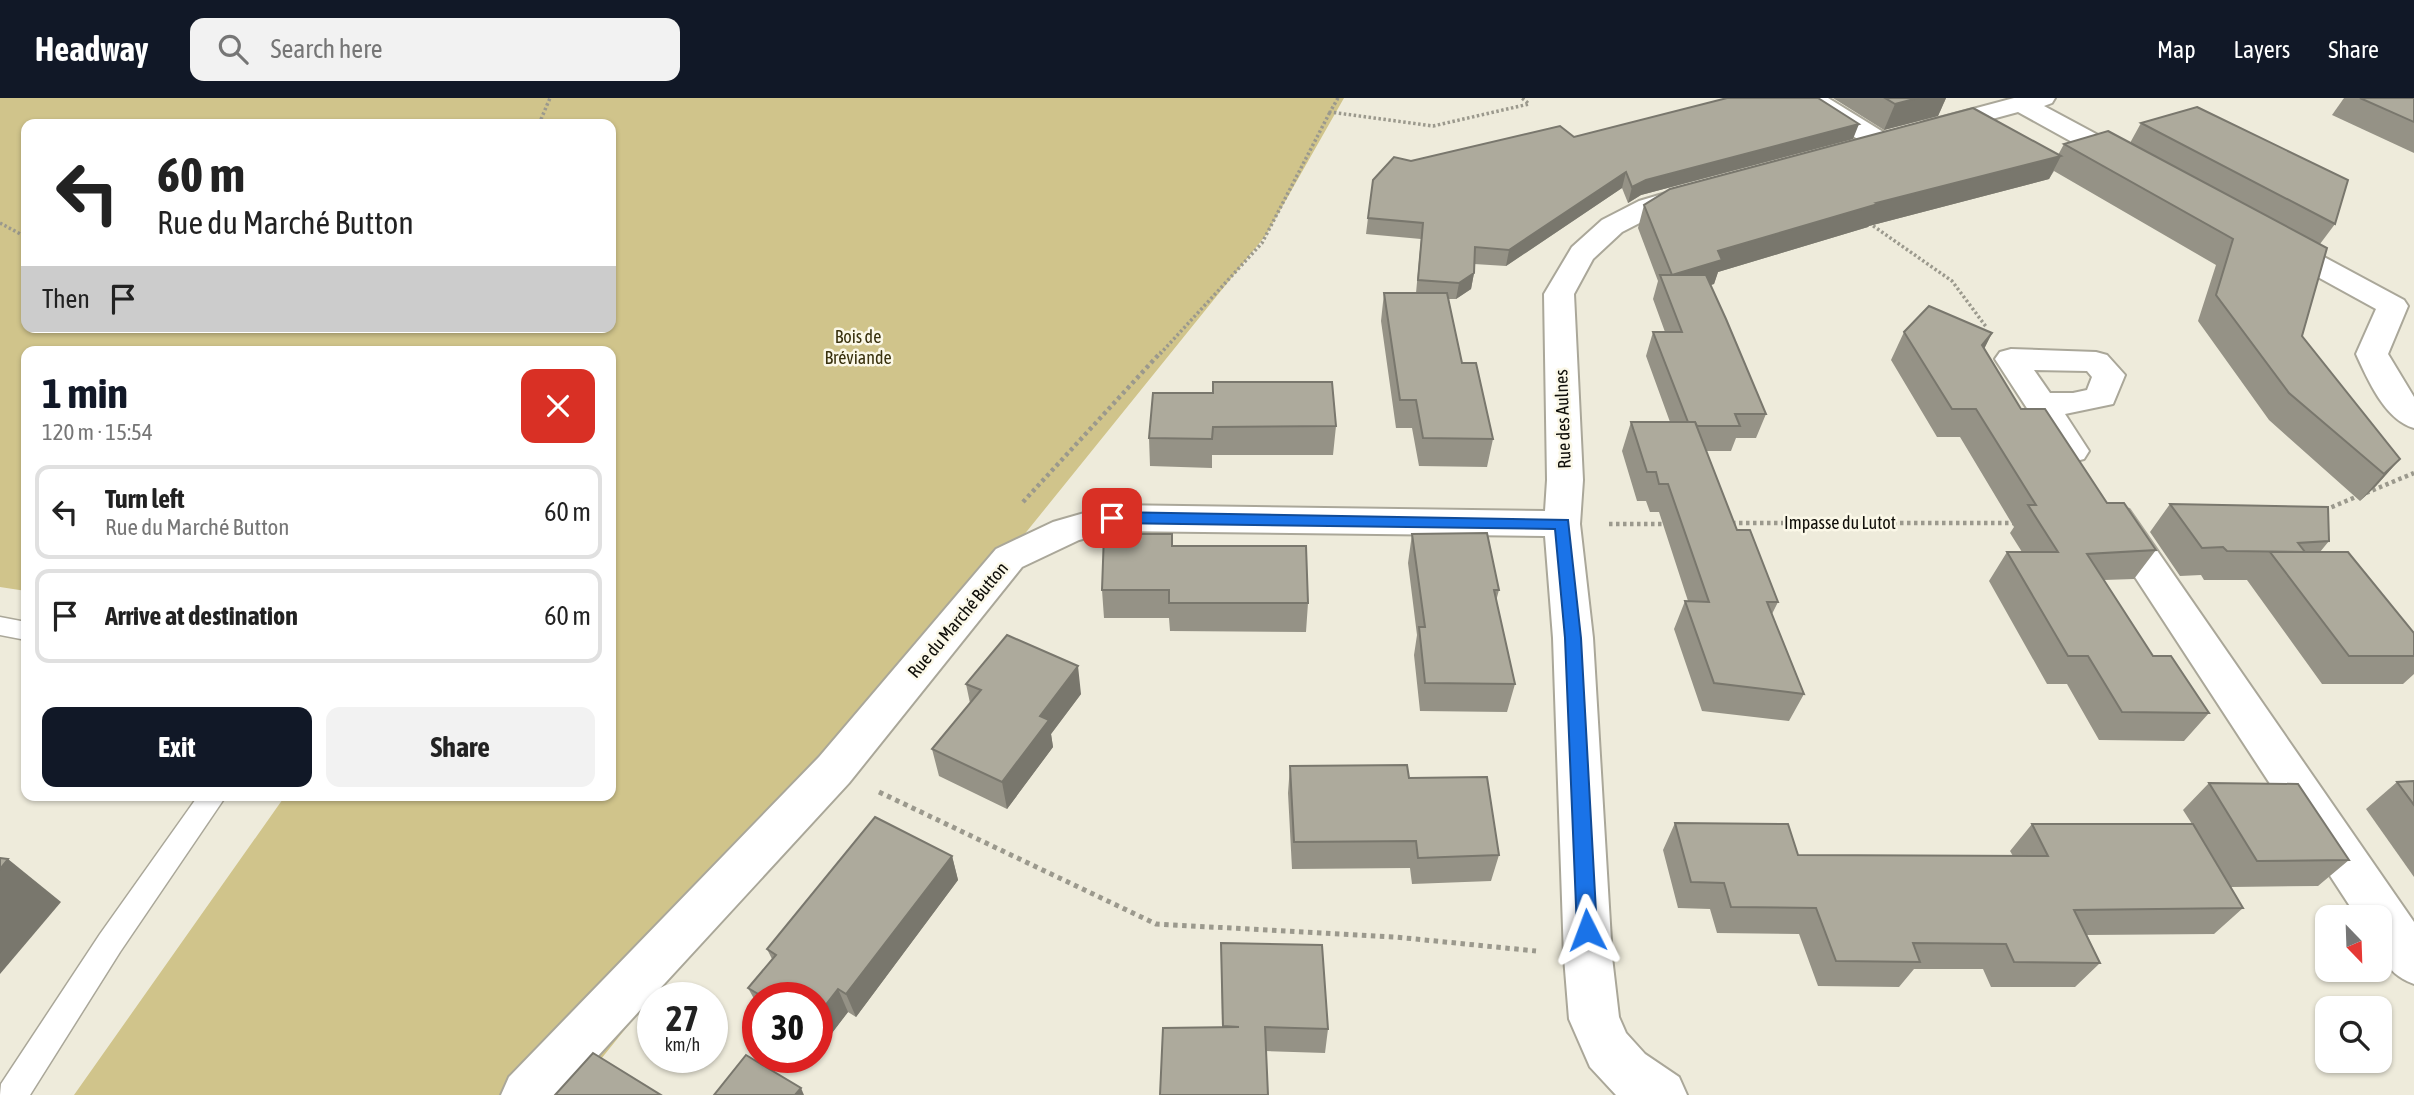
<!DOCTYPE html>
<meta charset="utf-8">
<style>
:root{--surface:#fff;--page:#f2f2f2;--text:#222;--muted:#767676;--line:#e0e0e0;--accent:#111827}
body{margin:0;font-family:"Asap Condensed",sans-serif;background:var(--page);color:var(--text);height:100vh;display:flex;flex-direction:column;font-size:26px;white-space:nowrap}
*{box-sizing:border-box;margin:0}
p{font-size:23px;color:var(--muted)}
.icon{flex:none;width:38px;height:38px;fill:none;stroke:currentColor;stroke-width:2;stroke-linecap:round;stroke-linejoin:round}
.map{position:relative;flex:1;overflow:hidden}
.drawer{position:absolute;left:21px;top:248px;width:595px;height:455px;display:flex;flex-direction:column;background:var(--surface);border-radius:14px;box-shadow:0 2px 5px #0004}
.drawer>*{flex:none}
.banner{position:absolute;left:21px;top:21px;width:595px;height:214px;border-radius:14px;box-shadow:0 2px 5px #0004;background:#fff;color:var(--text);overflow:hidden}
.needle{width:46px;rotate:157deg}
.buttons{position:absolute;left:2315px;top:807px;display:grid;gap:14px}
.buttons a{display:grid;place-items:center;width:77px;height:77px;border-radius:14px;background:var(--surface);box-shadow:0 2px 5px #0004;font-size:35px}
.speed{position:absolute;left:637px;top:884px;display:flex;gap:14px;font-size:35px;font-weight:700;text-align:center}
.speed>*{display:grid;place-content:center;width:91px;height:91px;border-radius:50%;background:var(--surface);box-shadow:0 2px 5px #0004;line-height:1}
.speed small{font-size:18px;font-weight:400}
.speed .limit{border:10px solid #d22;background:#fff;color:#111}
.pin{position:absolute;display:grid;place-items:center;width:60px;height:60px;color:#fff;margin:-30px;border-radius:14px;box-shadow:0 4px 10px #0006}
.me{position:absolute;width:77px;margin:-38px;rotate:357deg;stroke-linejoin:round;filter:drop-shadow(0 0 5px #0008)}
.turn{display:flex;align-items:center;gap:24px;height:147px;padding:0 21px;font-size:32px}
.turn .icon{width:91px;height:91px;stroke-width:2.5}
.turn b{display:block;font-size:49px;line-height:60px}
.then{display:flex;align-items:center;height:66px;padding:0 21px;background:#0003;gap:14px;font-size:26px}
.round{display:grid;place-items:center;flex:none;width:74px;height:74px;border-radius:14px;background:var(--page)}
.overview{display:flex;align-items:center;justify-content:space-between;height:119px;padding:0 21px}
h1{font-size:42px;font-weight:700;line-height:52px;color:var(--accent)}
.action{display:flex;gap:14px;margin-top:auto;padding:14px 21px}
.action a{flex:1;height:80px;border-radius:14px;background:var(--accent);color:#fff;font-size:28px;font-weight:700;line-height:80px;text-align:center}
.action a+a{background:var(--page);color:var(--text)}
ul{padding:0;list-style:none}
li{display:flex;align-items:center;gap:21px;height:94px;margin:0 14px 10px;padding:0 7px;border:4px solid var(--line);border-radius:14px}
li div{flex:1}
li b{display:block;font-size:26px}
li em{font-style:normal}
header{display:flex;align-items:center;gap:42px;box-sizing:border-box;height:98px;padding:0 35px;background:var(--accent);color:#fff}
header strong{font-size:33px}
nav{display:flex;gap:38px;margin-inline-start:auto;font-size:24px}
.search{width:490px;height:63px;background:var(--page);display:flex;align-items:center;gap:18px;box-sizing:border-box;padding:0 24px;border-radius:14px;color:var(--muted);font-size:26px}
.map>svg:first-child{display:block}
.green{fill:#d0c48b;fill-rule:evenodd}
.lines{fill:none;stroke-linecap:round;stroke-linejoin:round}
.lane-casing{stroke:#aaa799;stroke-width:3}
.street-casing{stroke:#aaa799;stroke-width:4}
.path-far2{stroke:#9b998d;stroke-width:3.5;stroke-dasharray:2.5 2.5;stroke-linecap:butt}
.path-far1{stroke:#9b998d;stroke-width:4.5;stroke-dasharray:3.5 3.5;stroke-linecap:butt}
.path{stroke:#9b998d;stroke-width:5;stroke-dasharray:4.5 4.5;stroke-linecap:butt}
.lane{fill:#fff;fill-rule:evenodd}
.street{fill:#fff;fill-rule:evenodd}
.wall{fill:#959286}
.shaded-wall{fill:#79776d}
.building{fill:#adaa9c;stroke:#79776d;stroke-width:2}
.route{fill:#1a73e8;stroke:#114b97;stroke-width:2}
.labels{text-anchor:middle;stroke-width:5;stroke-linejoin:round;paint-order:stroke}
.park-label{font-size:18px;fill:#39310d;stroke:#fbf8e8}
.street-label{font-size:18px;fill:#0f0e09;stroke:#fbf8e8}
</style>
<header>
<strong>Headway</strong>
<div class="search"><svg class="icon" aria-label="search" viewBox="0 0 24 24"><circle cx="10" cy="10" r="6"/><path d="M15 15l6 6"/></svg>Search here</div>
<nav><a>Map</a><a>Layers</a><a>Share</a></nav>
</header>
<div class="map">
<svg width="2414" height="997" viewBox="0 0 2414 997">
<rect width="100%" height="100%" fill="#eeebdb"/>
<!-- green -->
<path class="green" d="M0,0H1344L1266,137L572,997H74L285,698H611V254H26V493L0,489ZM26,26H611V229H26Z"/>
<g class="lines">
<!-- lane casing -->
<g class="lane-casing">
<g id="lane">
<path d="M0,519L26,524V542L0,537Z"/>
<path d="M198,698H226L120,854L30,997H0L1,986L100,836Z"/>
</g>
</g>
<!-- street casing -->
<g class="street-casing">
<g id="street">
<path d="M1799,0H1828L1888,37L1892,43L1888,49L1879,51L1870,49L1802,5Z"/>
<path d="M2014,0H2055L2052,5L2044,8L2139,59L2143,65L2139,71L2130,73L2121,71L2018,14L1933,37L1924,34L1920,29L1924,24Z"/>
<path d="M1693,87L1703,89L1707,95L1703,101L1659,115L1622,134L1593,161L1574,196L1583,382L1580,426L1593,540L1612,859L1619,919L1626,935L1645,956L1679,979L1687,997H1616L1590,969L1569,921L1564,859L1553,540L1545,438L1112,433L1079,442L1022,469L849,685L562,997H501L509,979L819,659L996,451L1053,424L1112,407L1545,413L1547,382L1544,196L1572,149L1602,122L1639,103Z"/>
<path d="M2275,135L2285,138L2404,202L2408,208L2388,256L2414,299V330C2385,322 2368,282 2356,256L2376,211L2265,150L2261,144L2265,138Z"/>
<path d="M2011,251L2096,254L2107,257L2125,277L2113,306L2065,316L2089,353L2084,361L2072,364L2060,361L1995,261L2000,254ZM2034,272L2087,273L2092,279L2087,292L2073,295H2050Z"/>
<path d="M2116,408L2129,412L2414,824V886C2380,873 2380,852 2380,819H2357L2103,430L2098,421L2103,412Z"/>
</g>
</g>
<!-- path-far2 -->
<g class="path-far2">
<path d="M1338,0L1330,14L1433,28L1529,6L1522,0"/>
<path d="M539,26L550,0"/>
<path d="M0,125L26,139"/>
<path d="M1869,125L1952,183L1987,230"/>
<path d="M1160,256L1262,145L1330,14"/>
</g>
<!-- path-far1 -->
<g class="path-far1">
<path d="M2366,395L2414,375"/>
<path d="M1023,404L1161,254"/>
<path d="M2325,412L2358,398"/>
<path d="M1732,425H2017"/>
<path d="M1609,426H1667"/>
</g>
<!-- path -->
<path class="path" d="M879,694L1156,826L1395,839L1536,853"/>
<!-- lane -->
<use href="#lane" class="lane"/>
<!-- street -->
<use href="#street" class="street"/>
</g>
<!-- wall -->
<g class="wall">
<path d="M1833,0H1946L1938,18L1884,32Z"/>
<path d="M2344,0H2414V55L2332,17Z"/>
<path d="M2141,25L2335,126L2320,146L2302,238L2400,361L2376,388L2360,403L2269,322L2198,223L2216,167L2054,73L2049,81L1869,128L1868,129L1718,174L1714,186L1710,187L1766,316L1756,340H1736L1731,353H1706L1737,432L1778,504L1772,516L1804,596L1789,623L1702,613L1674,531L1685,503H1688L1659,414H1650L1646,403H1637L1622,353L1631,324H1670L1646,258L1653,234H1665L1653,201L1658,183L1638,130L1644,107L2058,57L2064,46L2130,45Z"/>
<path d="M1574,39L1853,41L1641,97L1628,105L1622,90L1506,168L1474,166V175L1471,191L1456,201H1448L1462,265L1493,341L1487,369L1419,368L1412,330H1396L1381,223L1384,195H1416L1421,141L1366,136L1368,120L1411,63Z"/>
<path d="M1904,234L1992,235L1984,251L2021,311L2107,405L2156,452L2134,481L2104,482L2153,558L2209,615L2184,643L2099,642L2067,586H2047L1989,483L2007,454H2022L2010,435L2014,429L1960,339H1937L1891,262Z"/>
<path d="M1153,295L1336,328L1333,357H1212V370L1150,368L1149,340Z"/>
<path d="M2170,406L2329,443L2320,454L2414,535V576L2403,586H2322L2247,482H2204L2201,477L2180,478L2150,434Z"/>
<path d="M1412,436L1499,492L1496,503L1515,586L1507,614L1420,613L1414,557L1417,537L1408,465Z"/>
<path d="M1172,448L1308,505L1306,534L1170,533L1169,520H1104L1102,492Z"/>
<path d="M966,586L1081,596L1051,636L1053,649L1007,711L939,678L932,651L970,605Z"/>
<path d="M1290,668L1409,680L1499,757L1491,783L1412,786L1410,770L1292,771L1288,695Z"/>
<path d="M2414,683V779L2366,711L2397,684Z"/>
<path d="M2209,685L2349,762L2318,788L2231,789L2243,810L2214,836L2087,837L2100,865L2075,889H1991L1983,871H1914L1899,889L1818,888L1799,836L1717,835L1710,811L1678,810L1663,752L1675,725L1798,757L2013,758L2010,753L2032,726H2192L2183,712Z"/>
<path d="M952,758L958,782L856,919L848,914L822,948L817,945V900H758V908L748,890L772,861L767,851Z"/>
<path d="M1221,845L1328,931L1325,955L1266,953L1222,929Z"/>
</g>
<!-- shaded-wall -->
<g class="shaded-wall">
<path d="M1918,0H1946L1938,18L1884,32L1895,6Z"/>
<path d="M1859,26L1853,41L1641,97L1628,105L1632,89L1646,82Z"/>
<path d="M2061,58L2049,81L1869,128L1868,129L1718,174L1714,186L1669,200L1672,177L1718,153L1876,105Z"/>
<path d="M1626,74L1622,90L1506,168L1509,152Z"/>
<path d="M1474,175L1471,191L1456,201L1459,185Z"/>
<path d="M1992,235L1978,263L1982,247Z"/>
<path d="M2400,361L2376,388L2360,403L2384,376Z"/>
<path d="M1078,568L1081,596L1051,636L1053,649L1007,711L1002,684L1040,618Z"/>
<path d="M952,758L958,782L856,919L846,896Z"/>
<path d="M8,761L61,804L0,876V771Z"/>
<path d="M838,891L848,914L822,948L817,939V918Z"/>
<path d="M801,990L804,997H795Z"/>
</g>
<!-- building -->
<g class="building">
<path d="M1727,0H1818L1859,26L1646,82L1632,89L1626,74L1509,152L1475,149L1474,175L1459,185L1418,182L1423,125L1368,120L1373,82L1394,59L1411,63L1560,28L1574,39Z"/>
<path d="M1885,0H1918L1895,6Z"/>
<path d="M2360,0H2414V24Z"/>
<path d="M2197,9L2348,82L2335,126L2141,25Z"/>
<path d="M1973,10L2061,58L1876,105L1878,106L1718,153L1722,162L1672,177H1706L1726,221L1766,316H1735L1740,328H1697L1695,324H1688L1653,234H1682L1660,177H1672L1644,107L1670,91Z"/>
<path d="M2108,33L2327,150L2302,238L2400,361L2384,376L2289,295L2216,197L2233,141L2064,46Z"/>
<path d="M1384,195H1447L1462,265H1476L1493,341L1423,340L1416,302H1400Z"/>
<path d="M1929,208L1992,235L1982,247L2021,311H2045L2107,405H2124L2156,452L2087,456L2153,558H2171L2209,615L2122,614L2088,558H2068L2007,454H2058L2028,407H2036L1976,311H1952L1904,234Z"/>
<path d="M1213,284H1332L1336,328L1213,329L1212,341L1149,340L1153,295H1213Z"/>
<path d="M1631,324H1695L1737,432H1750L1778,504H1767L1804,596L1714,585L1685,503L1709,504L1668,386H1659L1656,374H1647Z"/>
<path d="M2170,406L2328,409L2329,443L2298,445L2305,454L2227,453L2223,449L2202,450Z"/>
<path d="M1487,435L1499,492H1494L1515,586L1425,585L1419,529H1425L1412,436Z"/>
<path d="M1104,436H1172V448H1306L1308,505H1169V492H1102Z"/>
<path d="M2270,454H2348L2414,535V558H2349Z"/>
<path d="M1007,537L1078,568L1040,618L1049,622L1002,684L932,651L981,592L966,586Z"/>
<path d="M1407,667L1409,680L1487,679L1499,757L1418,760L1416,743L1294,744L1290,668Z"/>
<path d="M2414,683V707L2397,684Z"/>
<path d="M2209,685L2298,686L2349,762L2257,763Z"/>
<path d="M875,719L952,758L846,896L838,891L817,918V900H765L748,890L776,857L767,851Z"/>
<path d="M1675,725L1788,726L1798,757L2048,758L2032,726H2193L2243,810L2074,812L2100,865L2014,864L2006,846L1913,845L1920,864L1836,863L1816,810L1731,809L1724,785L1691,784Z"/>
<path d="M0,760L8,761L0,771Z"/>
<path d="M1221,845L1322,847L1328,931L1265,929L1268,997H1160L1163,930L1239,929L1223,928Z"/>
<path d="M593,955L661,997H555Z"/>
<path d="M746,957L801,990L795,997H714Z"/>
</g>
<!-- route -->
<path class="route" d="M1112,414L1568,422L1581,540L1597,832L1594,839L1587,841L1580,839L1577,832L1565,540L1555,431L1112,425L1105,420Z"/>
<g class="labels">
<!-- park labels -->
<g class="park-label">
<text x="858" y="245">Bois de<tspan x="858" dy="21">Bréviande</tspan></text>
</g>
<!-- street labels -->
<g class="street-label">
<text transform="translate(1563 321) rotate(-92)" y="6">Rue des Aulnes</text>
<text x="1840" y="431">Impasse du Lutot</text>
<text transform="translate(958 522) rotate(-50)" y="6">Rue du Marché Button</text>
</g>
</g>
</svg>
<div class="buttons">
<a><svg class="needle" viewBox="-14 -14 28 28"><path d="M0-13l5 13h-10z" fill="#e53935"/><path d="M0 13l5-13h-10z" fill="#767676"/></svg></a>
<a><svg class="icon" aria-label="search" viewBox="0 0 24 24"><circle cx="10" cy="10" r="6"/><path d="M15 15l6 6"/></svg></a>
</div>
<div class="speed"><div>27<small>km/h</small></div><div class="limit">30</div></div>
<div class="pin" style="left:1112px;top:420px;background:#d93025"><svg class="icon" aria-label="arrive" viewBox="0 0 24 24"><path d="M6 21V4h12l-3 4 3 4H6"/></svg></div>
<svg class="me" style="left:1587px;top:832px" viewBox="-20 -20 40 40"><path d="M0-17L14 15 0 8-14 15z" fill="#1a73e8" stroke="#fff" stroke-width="4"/></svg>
<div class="banner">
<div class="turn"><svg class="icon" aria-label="left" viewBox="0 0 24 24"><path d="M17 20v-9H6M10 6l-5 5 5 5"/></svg><div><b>60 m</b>Rue du Marché Button</div></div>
<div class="then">Then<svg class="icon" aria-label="arrive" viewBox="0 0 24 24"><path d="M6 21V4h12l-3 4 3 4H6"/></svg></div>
</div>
<section class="drawer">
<div class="overview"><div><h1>1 min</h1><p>120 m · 15:54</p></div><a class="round" style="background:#d93025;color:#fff"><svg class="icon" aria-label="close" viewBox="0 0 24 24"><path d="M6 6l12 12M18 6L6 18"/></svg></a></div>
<ul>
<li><svg class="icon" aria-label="left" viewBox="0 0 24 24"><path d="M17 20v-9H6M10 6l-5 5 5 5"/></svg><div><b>Turn left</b><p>Rue du Marché Button</p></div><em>60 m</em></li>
<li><svg class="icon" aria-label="arrive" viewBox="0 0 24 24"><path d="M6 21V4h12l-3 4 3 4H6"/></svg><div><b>Arrive at destination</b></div><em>60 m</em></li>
</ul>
<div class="action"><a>Exit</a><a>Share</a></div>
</section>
</div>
